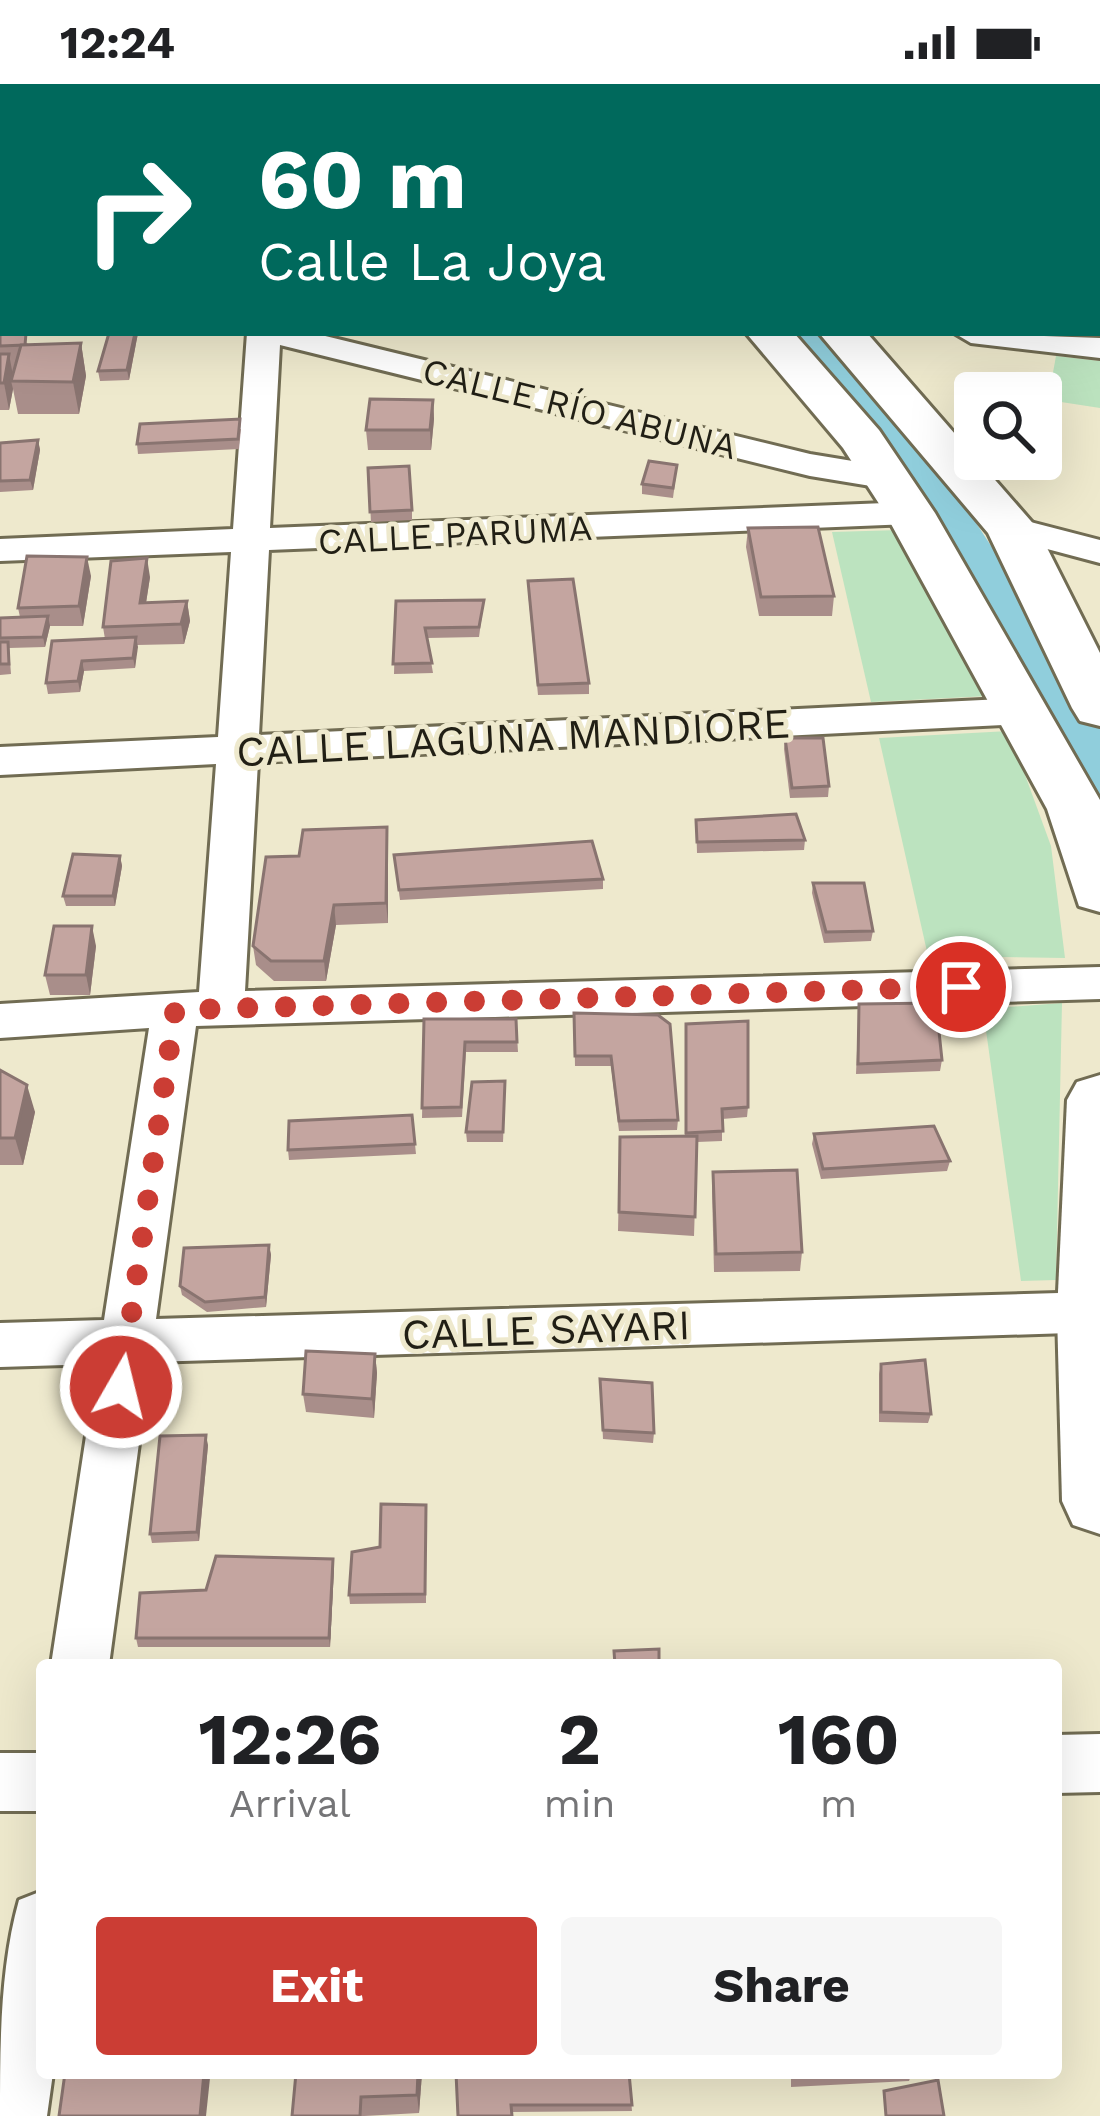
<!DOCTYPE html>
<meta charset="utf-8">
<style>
:root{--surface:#fff;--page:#f6f6f6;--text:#202124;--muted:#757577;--accent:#cb3d34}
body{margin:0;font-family:"Work Sans",sans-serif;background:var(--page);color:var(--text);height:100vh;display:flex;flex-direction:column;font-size:45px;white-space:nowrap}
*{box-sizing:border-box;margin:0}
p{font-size:39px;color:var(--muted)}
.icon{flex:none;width:66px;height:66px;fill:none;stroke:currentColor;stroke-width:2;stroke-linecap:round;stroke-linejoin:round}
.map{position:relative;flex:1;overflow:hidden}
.details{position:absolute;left:36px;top:1575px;width:1026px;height:420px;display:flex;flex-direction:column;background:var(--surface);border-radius:12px;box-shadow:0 12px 48px #0002}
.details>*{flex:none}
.banner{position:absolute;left:0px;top:0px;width:1101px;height:252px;box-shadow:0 12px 48px #0002;background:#00695c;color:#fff;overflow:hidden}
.fabs{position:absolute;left:954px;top:288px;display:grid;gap:24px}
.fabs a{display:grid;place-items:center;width:108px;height:108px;border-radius:12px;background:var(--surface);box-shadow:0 12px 48px #0002;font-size:60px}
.pin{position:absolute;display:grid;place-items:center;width:102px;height:102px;color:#fff;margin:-51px;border:6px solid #fff;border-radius:50%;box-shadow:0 3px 12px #0007}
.me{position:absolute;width:132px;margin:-66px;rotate:8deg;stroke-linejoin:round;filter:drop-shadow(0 0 9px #0008)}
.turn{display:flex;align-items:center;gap:42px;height:252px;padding:0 60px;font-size:54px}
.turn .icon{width:156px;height:156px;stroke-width:2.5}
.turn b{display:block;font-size:84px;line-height:102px}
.eta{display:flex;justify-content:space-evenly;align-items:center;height:204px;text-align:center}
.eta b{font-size:72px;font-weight:700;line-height:84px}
.cta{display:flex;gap:24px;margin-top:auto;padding:24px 60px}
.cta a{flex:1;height:138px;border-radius:12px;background:var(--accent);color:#fff;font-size:48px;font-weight:700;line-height:138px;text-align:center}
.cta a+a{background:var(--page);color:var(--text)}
.status{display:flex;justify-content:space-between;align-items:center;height:84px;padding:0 60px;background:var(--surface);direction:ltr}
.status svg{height:33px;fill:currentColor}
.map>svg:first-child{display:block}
.green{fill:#bce3bf}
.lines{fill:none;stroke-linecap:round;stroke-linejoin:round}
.canal{fill:#90cedc;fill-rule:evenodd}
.street-casing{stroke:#716c53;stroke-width:6}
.secondary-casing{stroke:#716c53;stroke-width:6}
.street{fill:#fff;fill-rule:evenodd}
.secondary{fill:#fff;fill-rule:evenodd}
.wall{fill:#a98e8a}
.shaded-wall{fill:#897470}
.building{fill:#c4a5a0;stroke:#897470;stroke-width:3}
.route{stroke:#cb3d34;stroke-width:21;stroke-dasharray:0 37.8}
.labels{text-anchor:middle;stroke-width:10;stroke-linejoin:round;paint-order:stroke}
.far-street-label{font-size:36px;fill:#211f15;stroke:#eee9cd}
.street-label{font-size:42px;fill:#211f15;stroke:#eee9cd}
</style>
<div class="status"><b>12:24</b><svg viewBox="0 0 49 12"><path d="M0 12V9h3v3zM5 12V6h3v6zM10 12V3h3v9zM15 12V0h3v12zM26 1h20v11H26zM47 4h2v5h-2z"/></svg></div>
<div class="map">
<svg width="1100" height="2032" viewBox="0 0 1100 2032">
<rect width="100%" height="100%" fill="#eee9cd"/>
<!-- green -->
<g class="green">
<path d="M1056,272L1100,277V324L1048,316Z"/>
<path d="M900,446L989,612L871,618L832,448Z"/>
<path d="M1009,647L1051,762L1065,874L928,872L879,654Z"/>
<path d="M1062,919L1056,1196L1021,1197L983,925Z"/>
</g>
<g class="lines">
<!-- canal -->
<g class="canal">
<path d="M537,0H572L574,3H539Z"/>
<path d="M792,249H834L920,353L1072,586L1100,639V710L1082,706L1075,694L1024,586L925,423L869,342Z"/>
</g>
<!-- street casing -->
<g class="street-casing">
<g id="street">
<path d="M1098,6L1100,7V29L1098,28Z"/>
<rect x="0" y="19" width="3" height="18"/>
<rect x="1098" y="125" width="2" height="19"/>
<rect x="0" y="169" width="3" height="20"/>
<path d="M247,249H313L810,370L889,383L907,394L889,405L810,392L280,261L270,444L910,418L928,429L910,440L269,466L259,651L1025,614L1039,618L1045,627L1039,636L1025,640L258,678L245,907L1100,883V915L196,942L156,1235L1093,1208L1100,1210V1248L150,1278L109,1581H51L97,1280L0,1283V1239L104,1236L149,944L0,954V920L199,908L216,680L0,691V663L218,653L231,468L0,477V455L233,445Z"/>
<path d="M954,249L1100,254V274L971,259Z"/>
<path d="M1011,433L1100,456V479L998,452L992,444L998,436Z"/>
<path d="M1100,1650V1708L1056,1709V1651Z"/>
<rect x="0" y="1669" width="42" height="58"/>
<path d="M42,1807V1989H53L47,2032H0C0,1961 0,1883 19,1816Z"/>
</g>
</g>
<!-- secondary casing -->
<g class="secondary-casing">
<g id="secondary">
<path d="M498,0H539L541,3H500Z"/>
<path d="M570,0H611L613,3H572Z"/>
<path d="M746,249H794L879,346L935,429L1100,716V828L1079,822L1047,725L885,429L843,364Z"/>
<path d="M819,249H867L1037,444L1100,569V642L1080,637L1072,624L988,449Z"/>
<path d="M1100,991V1450L1073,1441L1062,1417L1057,1229L1067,1016L1077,998Z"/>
</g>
</g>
<!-- street -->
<use href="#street" class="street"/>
<!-- secondary -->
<use href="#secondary" class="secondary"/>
</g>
<!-- wall -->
<g class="wall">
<path d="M0,244L30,261L81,259L86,292L79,330H18L13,305L9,326H0Z"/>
<path d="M138,249L129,296L100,297L98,287Z"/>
<path d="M433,316L434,335L431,366H368L366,346Z"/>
<path d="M241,345L239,365L138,370L137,360Z"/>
<path d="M38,356L40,366L33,406L0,408V359Z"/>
<path d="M368,384L412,426V436L371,438Z"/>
<path d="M676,391L673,414L642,410V400Z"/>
<path d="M748,444L834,512L832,532H759L746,463Z"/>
<path d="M91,492L83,542H50L45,563L9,564L11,590L0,591V534L20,533L18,524Z"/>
<path d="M150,493L146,519L187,517L190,537L184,560L137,561L135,584L84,587L80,608L48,610L46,599L105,555L103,543Z"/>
<path d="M528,508L589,599V610L538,611Z"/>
<path d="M484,516L479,553L427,554L433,589L394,590L396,517Z"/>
<path d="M785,654L829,702L828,713L790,714L784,665Z"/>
<path d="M696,736L805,756L804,766L697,769Z"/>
<path d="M387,743L388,839L336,841L326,897H274L256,881L253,862L299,772Z"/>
<path d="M394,771L603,795V805L400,816Z"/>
<path d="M120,772L122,782L115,822H66L63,812Z"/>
<path d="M813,799L873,847L871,857L824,859L812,809Z"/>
<path d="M96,862L90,911H50L45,891Z"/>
<path d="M859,920L942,976L940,987L856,990Z"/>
<path d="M574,929L678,1036L677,1046L619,1047L611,982H575Z"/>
<path d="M424,935H516L518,968H466L462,1033L422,1034Z"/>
<path d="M685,950L748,1023L747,1033L722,1035V1057L697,1058L694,1152L618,1147L620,1053L685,1052Z"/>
<path d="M0,986L35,1028L23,1081H0Z"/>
<path d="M505,1007L503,1058H467L466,1048Z"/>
<path d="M412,1031L416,1070L289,1076L288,1066Z"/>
<path d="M814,1050L950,1077L947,1087L821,1095L812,1060Z"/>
<path d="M713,1088L802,1168L800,1187L714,1188L712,1107Z"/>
<path d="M269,1161L271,1171L266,1223L207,1228L182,1211L180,1202Z"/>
<path d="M375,1270L377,1289L374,1334L306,1328L303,1310Z"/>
<path d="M881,1280L931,1330L928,1339L879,1338V1290Z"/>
<path d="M600,1295L654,1349L653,1359L603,1355Z"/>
<path d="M208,1361L199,1457L152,1459L150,1450Z"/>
<path d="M426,1421V1519L350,1520L349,1511L380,1463Z"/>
<path d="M334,1484L330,1563H138L136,1554L206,1506Z"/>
<path d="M422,1989L419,2029L364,2032H292Z"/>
<path d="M456,1989H676V1993L629,1990L632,2027L511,2028Z"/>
<path d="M791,1989H912L909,1997L791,2003Z"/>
</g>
<!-- shaded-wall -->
<g class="shaded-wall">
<path d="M135,249H138L129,296L127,286Z"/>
<path d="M81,259L86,292L79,330L73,298Z"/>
<path d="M9,270L14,297H11L13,305L9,326L4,299Z"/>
<path d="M433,316L434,335L431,366L430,346Z"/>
<path d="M38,356L40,366L33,406L30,396Z"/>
<path d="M87,473L91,492L83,542L79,522Z"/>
<path d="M147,474L150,493L143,538L140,519Z"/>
<path d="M187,517L190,537L184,560L181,540Z"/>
<path d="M48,532L50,542L45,563L43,553Z"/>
<path d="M136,553L138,563L135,584L133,574Z"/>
<path d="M82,577L84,587L80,608L78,597Z"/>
<path d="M387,743L388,763V839L386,819Z"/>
<path d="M120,772L122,782L115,822L113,812Z"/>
<path d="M334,821L336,841L326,897L324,877Z"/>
<path d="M92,842L96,862L90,911L86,891Z"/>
<path d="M27,1001L35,1028L23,1081L15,1054Z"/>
<path d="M269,1161L271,1171L266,1223L265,1213Z"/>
<path d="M375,1270L377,1289L374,1334L372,1315Z"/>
<path d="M206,1351L208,1361L199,1457L197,1448Z"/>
<path d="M333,1475L334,1484L330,1563L329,1554Z"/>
<path d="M204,1989H208L210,1994L206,2032H200Z"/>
<path d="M418,1989H422L419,2029L417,2011Z"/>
</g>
<!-- building -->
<g class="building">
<path d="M0,244H3V249H26L25,261L0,262Z"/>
<path d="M109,249H135L127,286L98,287Z"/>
<path d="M81,259L73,298L11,297L21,261Z"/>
<path d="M0,270H9L4,299H0Z"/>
<path d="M370,315L433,316L430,346H366Z"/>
<path d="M240,335L238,355L137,360L140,340Z"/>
<path d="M38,356L30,396L0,397V359Z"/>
<path d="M649,377L677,381L673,404L642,400Z"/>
<path d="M409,382L412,426L370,428L368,384Z"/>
<path d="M818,443L834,512L761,513L748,444Z"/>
<path d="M27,472L87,473L79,522L18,524Z"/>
<path d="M147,474L140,519L187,517L181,540L103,543L111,477Z"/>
<path d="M573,495L589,599L538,601L528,497Z"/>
<path d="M484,516L479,543L425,544L432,579L393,580L396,517Z"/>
<path d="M48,532L43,553L0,554V534Z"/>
<path d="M136,553L133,574L82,577L78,597L46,599L52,557Z"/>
<path d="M0,558H8L9,580H0Z"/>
<path d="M785,654H823L829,702L792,704Z"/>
<path d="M796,730L805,756L697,758L696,736Z"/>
<path d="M387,743L386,819L334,821L324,877H271L253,862L266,773L299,772L303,746Z"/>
<path d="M592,757L603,795L399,806L394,771Z"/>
<path d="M73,770L120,772L113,812H63Z"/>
<path d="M813,799H864L873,847L826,848Z"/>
<path d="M54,842H92L86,891H45Z"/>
<path d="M936,919L942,976L858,980L859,920Z"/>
<path d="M574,929L658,931L670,940L678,1036L619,1037L611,972H575Z"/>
<path d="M424,935H516L517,958H465L461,1023L422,1024Z"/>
<path d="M748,937V1023L722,1025L723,1047L686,1049V940Z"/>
<path d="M0,986L27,1001L15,1054H0Z"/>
<path d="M505,997L503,1048H466L472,998Z"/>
<path d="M412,1031L415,1060L288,1066L289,1037Z"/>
<path d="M934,1042L950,1077L823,1085L814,1050Z"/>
<path d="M697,1052L695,1133L619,1128L620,1053Z"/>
<path d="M797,1086L802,1168L716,1170L713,1088Z"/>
<path d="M269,1161L265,1213L205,1218L180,1202L184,1164Z"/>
<path d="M306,1267L375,1270L372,1315L303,1310Z"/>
<path d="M925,1276L931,1330L881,1328V1280Z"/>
<path d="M600,1295L652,1299L654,1349L603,1346Z"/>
<path d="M206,1351L197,1448L150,1450L160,1352Z"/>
<path d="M381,1420L426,1421L425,1510L349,1511L352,1468L380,1463Z"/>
<path d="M216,1472L333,1475L329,1554H136L140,1509L206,1506Z"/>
<path d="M659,1565V1581H615L614,1567Z"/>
<path d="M65,1989H204L200,2032H59Z"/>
<path d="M296,1989H418L417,2011L361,2013L360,2032H292Z"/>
<path d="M456,1989H629L632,2021H511L512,2032H458Z"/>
<path d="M938,1996L944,2032H886L884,2007Z"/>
</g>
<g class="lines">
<!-- route -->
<path class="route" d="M121,1303L175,926L961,903"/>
</g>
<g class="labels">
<!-- far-street labels -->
<g class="far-street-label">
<text transform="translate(580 324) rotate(14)" y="13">CALLE RÍO ABUNA</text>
<text transform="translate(455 450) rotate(-3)" y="13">CALLE PARUMA</text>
</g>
<!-- street labels -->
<g class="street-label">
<text transform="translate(513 653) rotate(-3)" y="15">CALLE LAGUNA MANDIORE</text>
<text transform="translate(546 1245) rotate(-2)" y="15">CALLE SAYARI</text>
</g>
</g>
</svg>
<div class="fabs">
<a><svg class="icon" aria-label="search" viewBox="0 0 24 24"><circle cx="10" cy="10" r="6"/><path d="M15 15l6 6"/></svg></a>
</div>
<div class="pin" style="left:961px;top:903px;background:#d93025"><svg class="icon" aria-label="arrive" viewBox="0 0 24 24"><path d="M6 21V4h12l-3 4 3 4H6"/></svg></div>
<svg class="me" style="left:121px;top:1303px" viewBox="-20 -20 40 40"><circle r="17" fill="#cb3d34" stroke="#fff" stroke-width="3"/><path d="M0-11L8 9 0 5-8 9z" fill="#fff"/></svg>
<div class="banner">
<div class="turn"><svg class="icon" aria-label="right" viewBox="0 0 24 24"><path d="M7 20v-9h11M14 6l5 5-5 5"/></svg><div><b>60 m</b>Calle La Joya</div></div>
</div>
<section class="details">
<div class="eta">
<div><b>12:26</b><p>Arrival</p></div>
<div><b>2</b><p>min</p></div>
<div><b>160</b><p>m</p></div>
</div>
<div class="cta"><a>Exit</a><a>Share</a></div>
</section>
</div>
